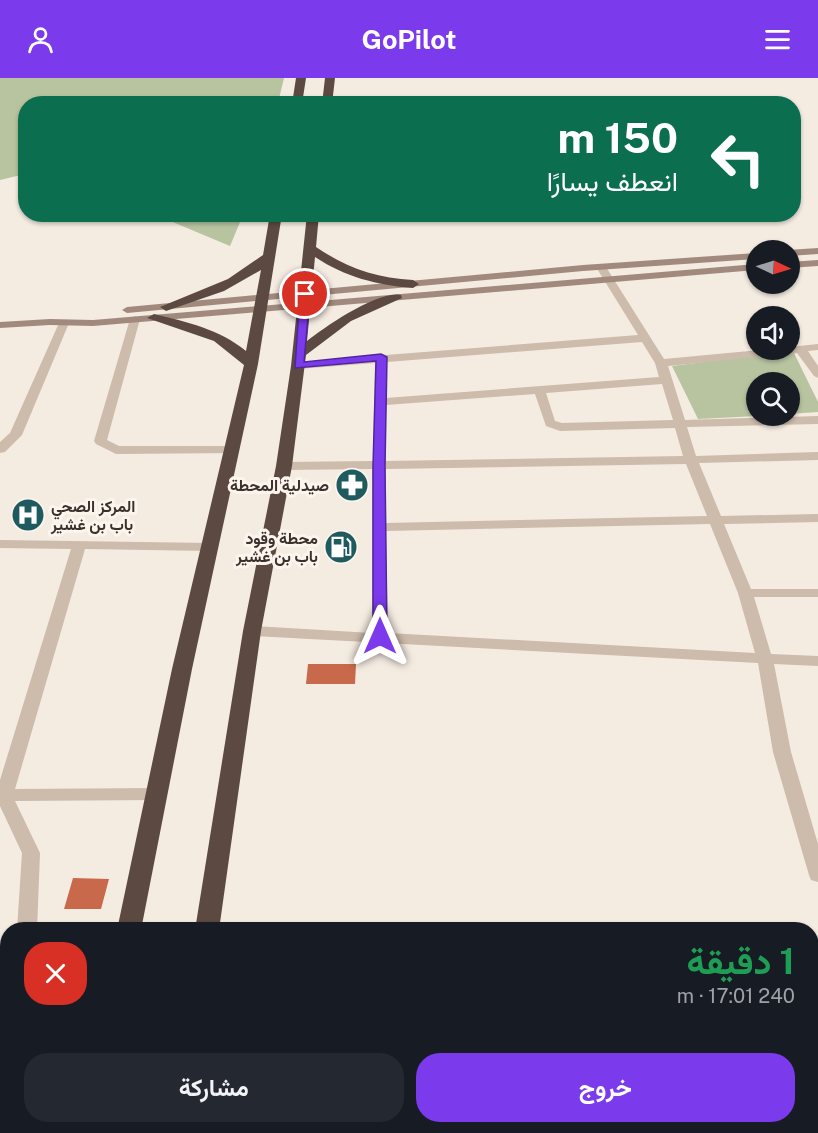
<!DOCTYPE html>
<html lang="ar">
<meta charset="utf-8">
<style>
:root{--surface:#171b24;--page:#242831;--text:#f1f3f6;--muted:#9ea1a6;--accent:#7c3aed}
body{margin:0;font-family:"Public Sans",Vazirmatn,sans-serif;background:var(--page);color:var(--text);direction:rtl;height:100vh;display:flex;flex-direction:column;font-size:22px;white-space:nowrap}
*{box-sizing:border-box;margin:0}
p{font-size:20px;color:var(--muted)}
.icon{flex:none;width:33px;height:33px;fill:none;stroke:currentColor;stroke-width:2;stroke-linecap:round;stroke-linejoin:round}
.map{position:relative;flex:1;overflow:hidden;direction:ltr}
.side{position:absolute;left:0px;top:844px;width:819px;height:212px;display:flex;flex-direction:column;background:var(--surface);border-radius:24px 24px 0 0;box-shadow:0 2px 4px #0004;direction:rtl}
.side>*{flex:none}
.banner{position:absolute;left:18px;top:18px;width:783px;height:126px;border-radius:24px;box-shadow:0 2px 4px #0004;direction:rtl;background:#0b6e4f;color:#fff;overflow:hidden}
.needle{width:39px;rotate:94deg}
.buttons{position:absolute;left:746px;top:162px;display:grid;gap:12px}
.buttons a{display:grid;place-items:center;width:54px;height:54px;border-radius:50%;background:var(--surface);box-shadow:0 2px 4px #0004;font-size:30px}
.pin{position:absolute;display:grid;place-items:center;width:51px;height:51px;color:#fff;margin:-26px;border:3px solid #fff;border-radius:50%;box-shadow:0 2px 6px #0007}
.me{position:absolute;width:66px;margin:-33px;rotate:0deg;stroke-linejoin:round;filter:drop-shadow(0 0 4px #0008)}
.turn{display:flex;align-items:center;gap:21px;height:126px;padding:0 24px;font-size:27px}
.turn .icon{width:78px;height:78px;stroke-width:2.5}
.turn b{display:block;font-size:42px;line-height:51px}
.round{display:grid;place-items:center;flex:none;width:63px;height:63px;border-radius:24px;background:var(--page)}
.head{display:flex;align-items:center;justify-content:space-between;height:102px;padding:0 24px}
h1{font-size:36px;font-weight:700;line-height:45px;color:#1e9e55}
.cta{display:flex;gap:12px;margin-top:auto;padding:12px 24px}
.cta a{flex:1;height:69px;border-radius:24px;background:var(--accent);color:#fff;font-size:24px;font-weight:700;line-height:69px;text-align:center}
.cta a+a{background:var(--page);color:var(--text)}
header{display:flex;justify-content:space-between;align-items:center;height:78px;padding:0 24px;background:var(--accent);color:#fff;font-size:27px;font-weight:700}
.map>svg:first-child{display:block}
.green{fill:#b8c4a0}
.building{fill:#c8694b}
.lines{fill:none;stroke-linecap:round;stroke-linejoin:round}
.street{fill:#cdbbac;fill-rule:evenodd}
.secondary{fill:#a18a7d;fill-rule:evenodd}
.highway{fill:#5c4a42;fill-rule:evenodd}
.route{fill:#7c3aed;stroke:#51269a;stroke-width:1.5}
.labels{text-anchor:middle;stroke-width:6;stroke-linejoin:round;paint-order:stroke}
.poi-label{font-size:16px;font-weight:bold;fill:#3b302b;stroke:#fbf5ee;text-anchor:end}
</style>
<header><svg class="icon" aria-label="menu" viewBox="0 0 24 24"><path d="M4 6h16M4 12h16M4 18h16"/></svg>GoPilot<svg class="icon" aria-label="person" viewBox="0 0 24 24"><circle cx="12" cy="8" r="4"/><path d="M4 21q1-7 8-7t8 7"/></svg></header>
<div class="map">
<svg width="818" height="1055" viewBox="0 0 818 1055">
<rect width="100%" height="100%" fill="#f4ebe1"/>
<!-- green -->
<g class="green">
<path d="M0,0H284L278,25L26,26L25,96L0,102Z"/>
<path d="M156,137H243L230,168Z"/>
<path d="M793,273L818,324V334L789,336V304H756L757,338L698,341L672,288Z"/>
</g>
<!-- building -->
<g class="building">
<path d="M308,586H356L355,606H306Z"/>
<path d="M73,800L109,801L101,831H64Z"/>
</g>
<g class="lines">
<!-- street -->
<g class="street">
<path d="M601,186L606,189L664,281L760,272H789V269L818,266V272L808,273L818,288V300L814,298L797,275L668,288L685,342L818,338V346L687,349L696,378L818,374V382L699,385L721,438L818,436V444L724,446L751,511H818V519H754L771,576L818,578V588L774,586L791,674L818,766V804L811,802L809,797L773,674L758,585L252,558L244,553L252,548L372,555V391L284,392L277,388L284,384L373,383L375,285L298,291L294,290V286L376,278L381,276L386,277L638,257L596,189ZM642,264L655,285L659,299L386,320L387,284ZM662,306L673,342L562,345L555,343L546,315ZM535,316L546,348L560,353L675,350L683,378L386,383V327ZM686,386L707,438L386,445V391ZM710,446L738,515L755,575L388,555L386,453Z"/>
<path d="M135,238L140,241L107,362L119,368H232L237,369V375L116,376L96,366L94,363L130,241Z"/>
<path d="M64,242L69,245L22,357L5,374L0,375V364L10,355L59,245Z"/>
<path d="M0,462L210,465L217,469L210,473L85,471L15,711L158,710L164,712L167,716L164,720L158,722L15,723L40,775L37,852H17L22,775L0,728V702L71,471L0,470Z"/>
<rect x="0" y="895" width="8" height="16"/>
</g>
<!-- secondary -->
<g class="secondary">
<path d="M818,170V176L789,178V172H787Z"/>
<path d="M756,175V181L583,193L127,235L122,232L127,229L583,187Z"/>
<path d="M818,182V188L789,190V184Z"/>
<path d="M756,186V192L93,248L50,247L0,250V244L50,241L93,242Z"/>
</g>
<!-- highway -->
<g class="highway">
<path d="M296,0H306L302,26H292Z"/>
<path d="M325,0H335L332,26H322Z"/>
<path d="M270,136H282L258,286L192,591L141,852H117L172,591L244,287L214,263L147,240L154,236C187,244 219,251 246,273L261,192L224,213L166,233L160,229L228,201L263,177Z"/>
<path d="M307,136H319L316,169C347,190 376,200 413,202L419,206L413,210C377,207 345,199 315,179L307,263C325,249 378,212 401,217L402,220L351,243L306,277L292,388L261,553L219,852H195L243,553L276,388L291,288Z"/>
<path d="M77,1048H104L102,1055H76Z"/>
<path d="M163,1048H190L189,1055H163Z"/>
</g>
</g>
<!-- route -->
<path class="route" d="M305,213L310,216L304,284L381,276L387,279L385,388L387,558L380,562L373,558V388L376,283L295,290L300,216Z"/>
<!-- icons -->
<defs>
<g id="pharmacy-disc" transform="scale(1.725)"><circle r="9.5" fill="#1f5a5e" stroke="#fbf5ee"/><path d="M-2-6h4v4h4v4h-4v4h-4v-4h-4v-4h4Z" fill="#fff"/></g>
<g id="hospital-disc" transform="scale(1.725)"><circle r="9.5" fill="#1f5a5e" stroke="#fbf5ee"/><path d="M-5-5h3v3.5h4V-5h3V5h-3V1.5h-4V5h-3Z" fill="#fff"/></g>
<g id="fuel-disc" transform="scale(1.725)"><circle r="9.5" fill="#1f5a5e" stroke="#fbf5ee"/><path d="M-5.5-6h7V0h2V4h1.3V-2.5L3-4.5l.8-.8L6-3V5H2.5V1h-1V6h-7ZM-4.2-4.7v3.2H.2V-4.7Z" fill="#fff"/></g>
</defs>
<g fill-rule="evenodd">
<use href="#pharmacy-disc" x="352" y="407"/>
<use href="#hospital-disc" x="28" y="437"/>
<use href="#fuel-disc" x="341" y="469"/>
</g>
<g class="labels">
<!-- poi labels -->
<g class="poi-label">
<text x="329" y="413">صيدلية المحطة</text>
<text x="51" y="434" text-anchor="start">المركز الصحي<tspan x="51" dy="18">باب بن غشير</tspan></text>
<text x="318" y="466">محطة وقود<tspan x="318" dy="18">باب بن غشير</tspan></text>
</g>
</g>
</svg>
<div class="buttons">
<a><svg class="needle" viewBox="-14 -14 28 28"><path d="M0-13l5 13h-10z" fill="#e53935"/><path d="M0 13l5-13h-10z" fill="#9ea1a6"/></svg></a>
<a><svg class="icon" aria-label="sound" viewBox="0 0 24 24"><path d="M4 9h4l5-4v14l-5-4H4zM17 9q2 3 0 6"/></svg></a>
<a><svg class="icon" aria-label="search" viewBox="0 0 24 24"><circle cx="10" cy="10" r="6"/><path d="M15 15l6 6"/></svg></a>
</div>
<div class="pin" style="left:305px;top:216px;background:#d93025"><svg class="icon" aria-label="arrive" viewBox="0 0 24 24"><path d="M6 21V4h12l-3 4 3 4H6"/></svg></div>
<svg class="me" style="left:380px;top:558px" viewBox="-20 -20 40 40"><path d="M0-17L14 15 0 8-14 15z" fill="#7c3aed" stroke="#fff" stroke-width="4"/></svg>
<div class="banner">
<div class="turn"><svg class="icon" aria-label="left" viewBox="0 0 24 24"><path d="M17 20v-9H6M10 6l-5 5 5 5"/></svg><div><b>150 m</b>انعطف يسارًا</div></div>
</div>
<section class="side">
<div class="head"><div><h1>1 دقيقة</h1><p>240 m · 17:01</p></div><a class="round" style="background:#d93025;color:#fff"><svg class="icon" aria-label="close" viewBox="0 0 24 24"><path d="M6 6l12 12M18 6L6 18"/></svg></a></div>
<div class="cta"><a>خروج</a><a>مشاركة</a></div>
</section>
</div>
